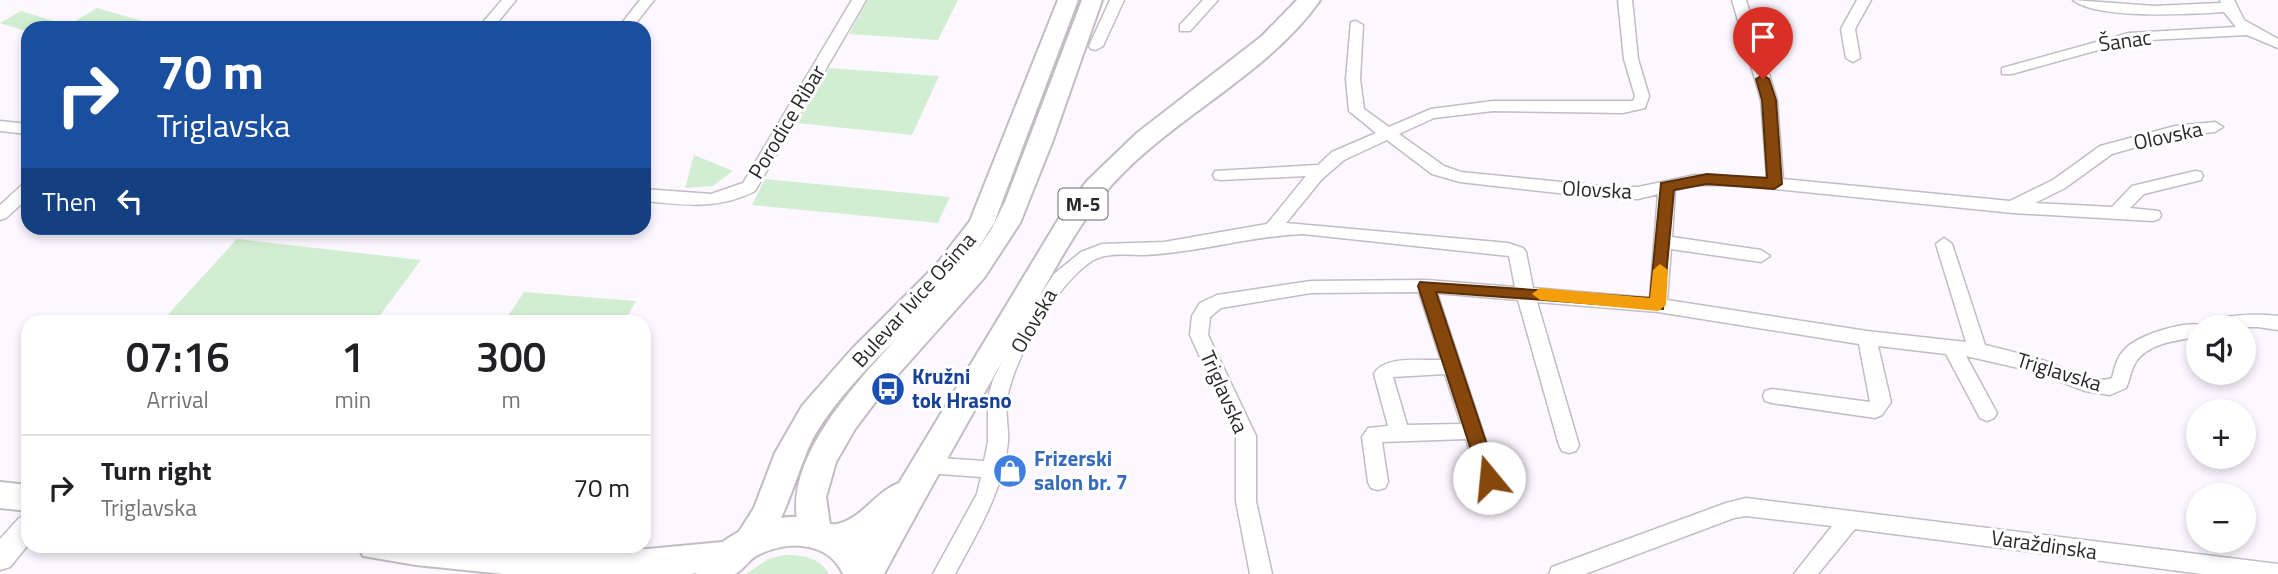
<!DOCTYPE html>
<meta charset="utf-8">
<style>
:root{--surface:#fff;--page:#f2f2f2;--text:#202124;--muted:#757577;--line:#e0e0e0}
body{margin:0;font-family:"Titillium Web",sans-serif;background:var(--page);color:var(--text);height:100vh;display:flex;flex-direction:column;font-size:26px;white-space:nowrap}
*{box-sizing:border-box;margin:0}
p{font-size:23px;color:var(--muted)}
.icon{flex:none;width:38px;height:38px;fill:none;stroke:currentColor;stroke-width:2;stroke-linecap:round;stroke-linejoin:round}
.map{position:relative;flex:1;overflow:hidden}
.details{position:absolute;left:21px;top:315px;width:630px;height:238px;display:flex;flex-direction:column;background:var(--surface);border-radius:21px;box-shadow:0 4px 10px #0003}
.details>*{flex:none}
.hud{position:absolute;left:21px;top:21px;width:630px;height:214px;border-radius:21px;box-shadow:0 4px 10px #0003;background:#1a4fa0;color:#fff;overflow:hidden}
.controls{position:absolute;left:2186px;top:315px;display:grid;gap:14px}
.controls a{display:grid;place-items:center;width:70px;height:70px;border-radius:50%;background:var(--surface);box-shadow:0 4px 10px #0003;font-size:35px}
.pin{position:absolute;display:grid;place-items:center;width:60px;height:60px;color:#fff;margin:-72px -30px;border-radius:50% 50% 50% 0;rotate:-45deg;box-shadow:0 0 7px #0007}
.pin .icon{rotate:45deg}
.me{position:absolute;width:77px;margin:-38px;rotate:343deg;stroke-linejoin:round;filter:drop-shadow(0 0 5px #0008)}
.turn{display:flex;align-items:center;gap:24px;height:147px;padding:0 21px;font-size:32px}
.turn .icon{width:91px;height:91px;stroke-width:2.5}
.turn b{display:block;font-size:49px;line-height:60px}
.then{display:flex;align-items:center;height:66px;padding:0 21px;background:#0003;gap:14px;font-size:26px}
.eta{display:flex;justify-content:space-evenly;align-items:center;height:119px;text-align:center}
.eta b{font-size:42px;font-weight:600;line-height:49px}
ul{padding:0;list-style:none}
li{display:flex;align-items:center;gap:21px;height:105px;padding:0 21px;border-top:2px solid var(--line)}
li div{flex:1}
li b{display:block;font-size:26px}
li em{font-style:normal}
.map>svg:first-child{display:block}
.green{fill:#d1edd2}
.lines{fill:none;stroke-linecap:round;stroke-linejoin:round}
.minor-casing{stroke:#c2bcc3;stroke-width:3}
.tertiary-casing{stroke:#c2bcc3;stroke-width:3}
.secondary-casing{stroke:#c2bcc3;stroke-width:4}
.primary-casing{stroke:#c2bcc3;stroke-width:4}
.minor{fill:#fff;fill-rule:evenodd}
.tertiary{fill:#fff;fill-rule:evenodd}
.secondary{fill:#fff;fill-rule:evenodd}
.primary{fill:#fff;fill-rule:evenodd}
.route{fill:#86470d;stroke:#572e08;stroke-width:2}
.slow{fill:#f59e0b}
.labels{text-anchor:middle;stroke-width:6;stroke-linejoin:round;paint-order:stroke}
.shield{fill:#fff;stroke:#6a686a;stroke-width:2}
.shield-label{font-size:19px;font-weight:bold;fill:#2a282a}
.street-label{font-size:21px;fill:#2a282a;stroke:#fff}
.transit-label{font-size:21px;font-weight:bold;fill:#164399;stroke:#fff;text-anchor:start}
.shop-label{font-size:21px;font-weight:bold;fill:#366cbe;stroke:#fff;text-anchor:start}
</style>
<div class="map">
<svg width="2278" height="574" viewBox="0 0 2278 574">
<rect width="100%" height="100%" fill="#fdf8ff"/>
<!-- green -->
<g class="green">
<path d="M868,0H958L938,40L849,34Z"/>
<path d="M97,8L142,21L130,28H63Z"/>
<path d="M21,11L54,21L41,28H28V32L0,23Z"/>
<path d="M829,68L939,76L912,135L797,123Z"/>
<path d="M694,155L733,171L713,186L685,188Z"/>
<path d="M765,179L950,197L938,223L752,205Z"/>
<path d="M237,239L421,260L375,322H161Z"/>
<path d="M524,292L636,301L624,322H504Z"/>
<path d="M785,555C803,555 819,557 829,574H746L768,559Z"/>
</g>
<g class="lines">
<!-- minor casing -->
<g class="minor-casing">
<g id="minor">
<path d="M502,0H516L493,28H478Z"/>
<path d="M640,0H654L632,28H618Z"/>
<path d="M852,0H866L755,191C719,210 683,205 644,201V189L711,194L743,183Z"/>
<path d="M1110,0H1124L1103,46L1096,50L1091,49L1089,46Z"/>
<path d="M1203,0H1218L1190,31H1180V25Z"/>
<path d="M1618,0H1632L1638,59L1649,96L1645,108L1623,113L1493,111L1434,118L1399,134L1444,166L1461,172L1612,187H1638L1695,175L1767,178L1761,100L1732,0H1746L1777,100L1783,179L2010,201L2053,180L2100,146L2175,126L2215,122L2223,127L2215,132L2175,136L2112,154L2065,188L2035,203L2112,207L2132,186L2195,171L2201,172L2203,176L2201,180L2144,194L2130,208L2159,211L2161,215L2159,219L2153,221L2013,213L1736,185H1695L1675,190L1672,237L1761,250L1770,256L1761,262L1671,249L1667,300L1867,331L1966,342L1936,244L1944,238L1952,244L1985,345C2003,349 2021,354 2039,359C2059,364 2091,386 2112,378C2115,367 2117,356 2126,348C2139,335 2188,319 2205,326C2216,313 2261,314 2278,316V330L2258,327H2198V337C2178,340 2148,343 2136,362C2131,369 2130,380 2126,388L2110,395L2085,391L2036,372L1966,356L1997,413L1994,418L1987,421L1980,418L1946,354L1878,346L1891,402L1882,415L1875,418L1772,403L1765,401L1763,396L1765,391L1772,389L1870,402L1859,344L1658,312L1537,302L1579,445L1576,451L1569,453L1562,451L1559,445L1518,300L1437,293L1506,502L1503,508L1496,511L1489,508L1486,502L1466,439L1382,442L1388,482L1385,488L1378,490L1371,488L1368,482L1362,437L1368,428L1388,426L1374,374C1384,355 1422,361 1441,360L1419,292L1311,293L1221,308L1210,317L1208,335L1256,436V501L1272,574H1250L1236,501V436L1190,335L1192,316L1200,303L1217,295L1311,281L1426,280L1515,287L1509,256L1303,234C1249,236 1198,253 1144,255C1128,255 1106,252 1092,261C1057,284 1017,353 1008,394C1004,410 1009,426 1008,442C1003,491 978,531 955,574H933L977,494L981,477L926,473L919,471L916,465L919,459L926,457L984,461L988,442V398L993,380L1018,330L1054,274L1081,252L1102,244L1164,242L1267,224L1306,176L1221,180L1215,179L1213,175L1215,171L1318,165L1332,152L1376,133L1349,111L1346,79L1351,22L1356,21L1363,25L1360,79L1364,109L1389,127L1431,109L1493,101H1633L1635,96L1624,59ZM1387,140L1432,174L1460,182L1612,199H1638L1658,194L1650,298L1533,288L1526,252L1523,248L1508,243L1286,223L1322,179L1344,160ZM1445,374L1461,424L1407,425L1393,377Z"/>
<path d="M1857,0H1871L1855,29L1860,58L1853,62L1846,58L1841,29Z"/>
<path d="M2073,0L2154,6L2221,3L2220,0H2234L2244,20L2278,39V48L2247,35L2130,41L2012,74H2002V68L2129,33L2236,27L2224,12C2192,14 2097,20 2073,0Z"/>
<path d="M0,121L28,124V134L0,131Z"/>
<path d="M28,184V198L6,218L0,220V205L22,185Z"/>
<path d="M1746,498L2278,564V574H2202L1855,529L1818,574H1794L1832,526L1746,516L1734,518L1585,574H1549L1552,567L1726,503Z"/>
</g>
</g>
<!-- tertiary casing -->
<g class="tertiary-casing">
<path id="tertiary" d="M28,514V545L10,567L0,570V539L19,518Z"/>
</g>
<!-- secondary casing -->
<g class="secondary-casing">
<g id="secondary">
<path d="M1058,0H1078L994,223L975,253L991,230L1005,202L1082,0H1102L1053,140L1020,223L984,278L885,389L855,429L836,462L826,497L831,532L826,542L815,545L804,542C770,471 854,386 897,338C868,367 838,397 816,433C797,463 782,549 746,557L743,564L691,574H504L416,565L363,556L358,546H503L602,550L648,549L733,541L754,508L775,453L802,406L851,350L936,265L970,221Z"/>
<path d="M0,482L28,485V511L0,508Z"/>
</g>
</g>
<!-- primary casing -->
<g class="primary-casing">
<path id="primary" d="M1297,0H1320C1267,77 1164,121 1104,194C1071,235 1047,284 1021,329C974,410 928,492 884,574H843C828,540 785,540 756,556C749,560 742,571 735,574C726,574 706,574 696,574C713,538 761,515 800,517C811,518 828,526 837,524C863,518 876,491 899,483L1058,220L1087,181L1137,133L1262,36Z"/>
</g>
<!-- minor -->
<use href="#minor" class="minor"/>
<!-- tertiary -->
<use href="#tertiary" class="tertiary"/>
<!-- secondary -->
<use href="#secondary" class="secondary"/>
<!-- primary -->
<use href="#primary" class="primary"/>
</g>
<!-- route -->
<path class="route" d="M1763,75L1769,79L1776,100L1782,184L1774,189L1707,184L1674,190L1663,309L1436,292L1498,478L1495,484H1482L1418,286L1420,282L1650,298L1661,183L1707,174L1767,178L1762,100L1756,79Z"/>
<!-- slow -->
<path class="slow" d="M1660,264L1668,270L1666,305L1658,311L1540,300L1532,294L1540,288L1650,298L1653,270Z"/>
<!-- icons -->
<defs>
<g id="bus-disc" transform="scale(1.75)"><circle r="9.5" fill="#1a4fb4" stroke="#fff"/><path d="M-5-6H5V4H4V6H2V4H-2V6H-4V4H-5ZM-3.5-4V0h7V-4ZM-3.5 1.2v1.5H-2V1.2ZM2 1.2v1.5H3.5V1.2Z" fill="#fff"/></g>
<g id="shop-disc" transform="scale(1.75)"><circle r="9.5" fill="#3f7fe0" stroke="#fff"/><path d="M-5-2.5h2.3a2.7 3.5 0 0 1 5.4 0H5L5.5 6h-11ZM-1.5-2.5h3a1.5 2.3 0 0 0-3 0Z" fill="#fff"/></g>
</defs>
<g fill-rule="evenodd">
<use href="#bus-disc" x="888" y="389"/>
<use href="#shop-disc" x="1010" y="471"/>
</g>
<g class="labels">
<!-- shield labels -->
<rect class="shield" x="1058.5" y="188.5" width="49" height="31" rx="5"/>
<g class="shield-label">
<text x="1083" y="211">M-5</text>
</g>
<!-- street labels -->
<g class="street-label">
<text transform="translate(2125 41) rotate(-8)" y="7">Šanac</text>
<text transform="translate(787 122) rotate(-59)" y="7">Porodice Ribar</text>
<text transform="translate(2168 136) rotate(-12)" y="7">Olovska</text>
<text transform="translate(1597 190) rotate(3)" y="7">Olovska</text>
<text transform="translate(914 300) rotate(-48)" y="7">Bulevar Ivice Osima</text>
<text transform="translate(1034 321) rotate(-60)" y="7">Olovska</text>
<text transform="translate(2059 372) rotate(17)" y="7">Triglavska</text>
<text transform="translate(1224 392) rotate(66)" y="7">Triglavska</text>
<text transform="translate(2044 545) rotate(8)" y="7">Varaždinska</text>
</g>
<!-- transit labels -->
<g class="transit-label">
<text x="912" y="384">Kružni<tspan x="912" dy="24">tok Hrasno</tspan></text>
</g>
<!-- shop labels -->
<g class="shop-label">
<text x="1034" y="466">Frizerski<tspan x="1034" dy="24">salon br. 7</tspan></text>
</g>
</g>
</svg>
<div class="controls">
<a><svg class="icon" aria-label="sound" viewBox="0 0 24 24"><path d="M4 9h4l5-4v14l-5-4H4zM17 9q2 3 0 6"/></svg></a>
<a>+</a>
<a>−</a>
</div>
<div class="pin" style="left:1763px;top:79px;background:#d93025"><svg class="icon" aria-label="arrive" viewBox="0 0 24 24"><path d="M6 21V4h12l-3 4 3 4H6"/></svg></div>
<svg class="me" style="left:1489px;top:478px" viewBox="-20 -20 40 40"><circle r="19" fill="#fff"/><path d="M0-13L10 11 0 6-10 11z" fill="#86470d"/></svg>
<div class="hud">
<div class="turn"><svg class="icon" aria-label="right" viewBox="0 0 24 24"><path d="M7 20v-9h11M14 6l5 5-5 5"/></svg><div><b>70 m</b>Triglavska</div></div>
<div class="then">Then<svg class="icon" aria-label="left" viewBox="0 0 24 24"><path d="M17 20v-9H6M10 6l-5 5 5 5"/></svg></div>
</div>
<section class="details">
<div class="eta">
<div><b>07:16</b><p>Arrival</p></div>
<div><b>1</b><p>min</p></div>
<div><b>300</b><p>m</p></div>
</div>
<ul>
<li><svg class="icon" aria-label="right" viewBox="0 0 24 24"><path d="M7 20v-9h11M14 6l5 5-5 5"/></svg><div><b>Turn right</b><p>Triglavska</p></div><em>70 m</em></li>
</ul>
</section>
</div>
